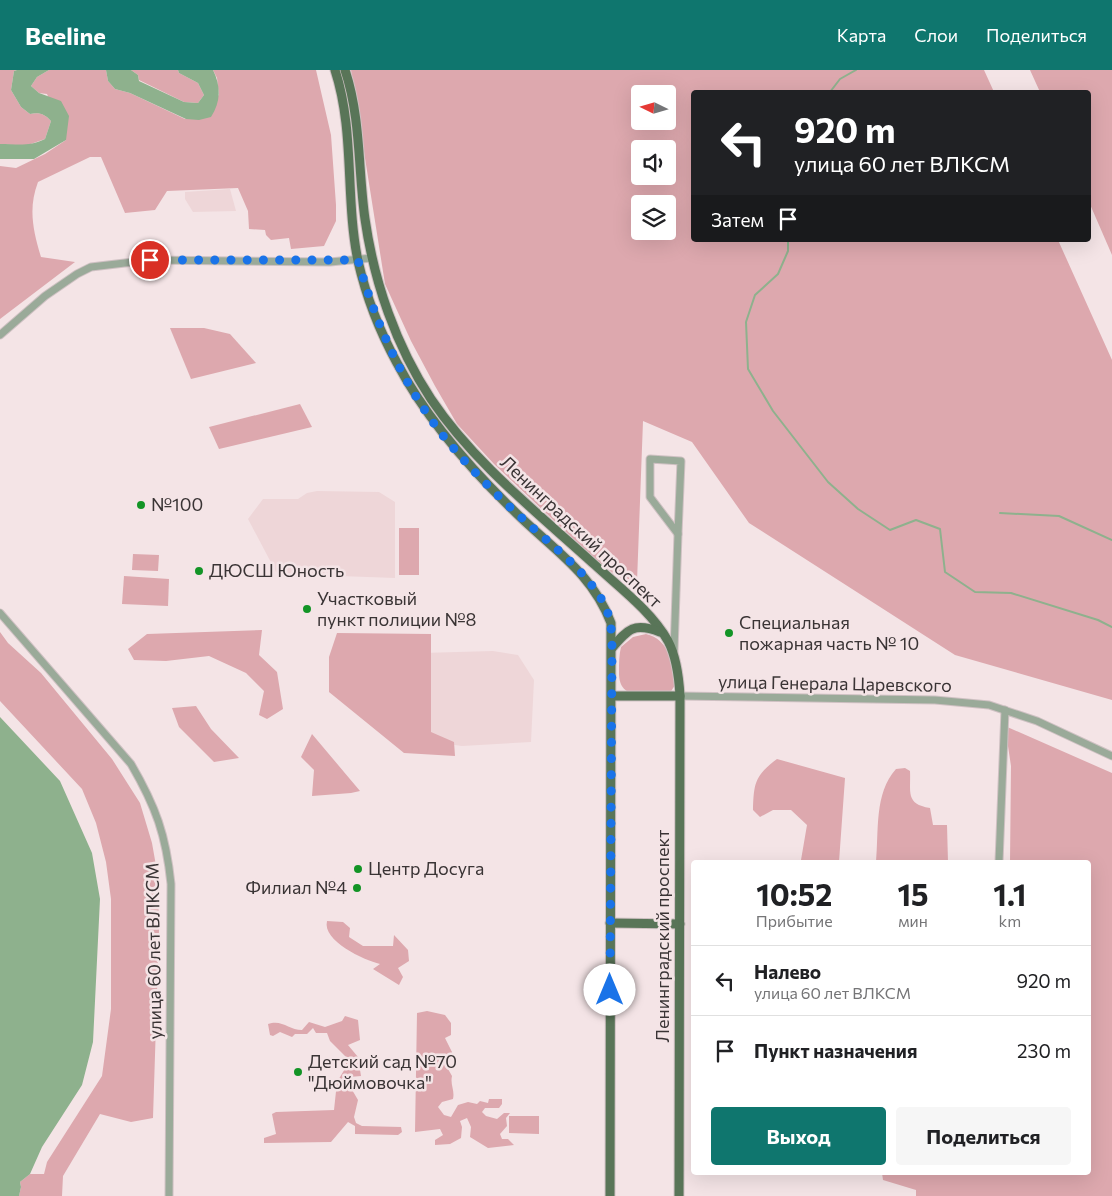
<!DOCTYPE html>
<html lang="ru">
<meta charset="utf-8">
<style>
:root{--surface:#fff;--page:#f6f6f6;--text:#202124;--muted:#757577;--line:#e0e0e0;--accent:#0f766e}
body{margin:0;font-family:Commissioner,sans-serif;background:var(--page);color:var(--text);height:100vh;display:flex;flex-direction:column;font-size:19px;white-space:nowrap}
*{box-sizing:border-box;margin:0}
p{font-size:16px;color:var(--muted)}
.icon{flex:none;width:28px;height:28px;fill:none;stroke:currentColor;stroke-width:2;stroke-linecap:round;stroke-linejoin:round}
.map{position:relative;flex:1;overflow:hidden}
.details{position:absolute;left:691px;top:790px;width:400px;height:315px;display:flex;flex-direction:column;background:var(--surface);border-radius:5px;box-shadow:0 5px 20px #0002}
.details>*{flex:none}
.hud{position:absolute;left:691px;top:20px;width:400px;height:152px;border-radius:5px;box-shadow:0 5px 20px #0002;background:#202124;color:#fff;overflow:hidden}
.needle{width:32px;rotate:275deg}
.tools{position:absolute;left:631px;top:15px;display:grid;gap:10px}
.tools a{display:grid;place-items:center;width:45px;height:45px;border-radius:5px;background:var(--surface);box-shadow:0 5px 20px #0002;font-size:25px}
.pin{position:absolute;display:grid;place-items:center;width:42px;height:42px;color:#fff;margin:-21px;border:2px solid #fff;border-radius:50%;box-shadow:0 1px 5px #0007}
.me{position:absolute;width:55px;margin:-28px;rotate:0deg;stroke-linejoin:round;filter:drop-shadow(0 0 4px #0008)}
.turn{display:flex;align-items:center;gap:18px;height:105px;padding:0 20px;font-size:22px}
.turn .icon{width:65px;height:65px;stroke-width:2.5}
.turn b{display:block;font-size:35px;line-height:42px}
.then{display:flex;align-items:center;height:48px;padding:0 20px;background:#0003;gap:10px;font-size:19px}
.eta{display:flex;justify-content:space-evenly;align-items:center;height:85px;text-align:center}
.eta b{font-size:30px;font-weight:700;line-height:35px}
.action{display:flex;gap:10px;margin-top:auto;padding:10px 20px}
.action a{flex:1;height:58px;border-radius:5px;background:var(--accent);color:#fff;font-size:20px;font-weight:700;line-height:58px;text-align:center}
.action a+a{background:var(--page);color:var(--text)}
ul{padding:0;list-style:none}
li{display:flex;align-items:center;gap:15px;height:70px;padding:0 20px;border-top:1px solid var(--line)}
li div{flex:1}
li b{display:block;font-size:19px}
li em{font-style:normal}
header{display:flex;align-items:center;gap:30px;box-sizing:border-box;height:70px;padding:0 25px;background:var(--accent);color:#fff}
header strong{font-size:24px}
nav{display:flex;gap:28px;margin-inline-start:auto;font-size:18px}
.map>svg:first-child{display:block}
.built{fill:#eed6d8}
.green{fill:#dda8ae;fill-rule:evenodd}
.water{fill:#8eb18d}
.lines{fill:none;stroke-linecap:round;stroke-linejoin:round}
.stream{stroke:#8eb18d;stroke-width:2}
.minor-casing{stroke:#cfc1c3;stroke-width:9}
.major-casing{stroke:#cfc1c3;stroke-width:11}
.minor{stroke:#9aaa99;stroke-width:7}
.major{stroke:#597558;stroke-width:9}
.route{stroke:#1a73e8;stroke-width:9;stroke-dasharray:0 16.2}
.poi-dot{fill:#139426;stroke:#f4e4e6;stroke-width:2}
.labels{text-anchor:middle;stroke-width:5;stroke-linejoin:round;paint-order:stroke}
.poi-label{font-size:18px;fill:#3a3435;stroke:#f4e4e6;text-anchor:start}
.street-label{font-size:18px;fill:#3a3435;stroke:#f4e4e6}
</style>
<header>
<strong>Beeline</strong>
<nav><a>Карта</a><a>Слои</a><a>Поделиться</a></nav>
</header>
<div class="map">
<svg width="1112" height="1126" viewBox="0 0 1112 1126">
<rect width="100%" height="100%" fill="#f4e4e6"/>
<!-- built -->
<g class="built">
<path d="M230,119L236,141L193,142L185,129V122Z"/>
<path d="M317,421L379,422L395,432V508L285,504L276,502L248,449L263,429H298L307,423Z"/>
<path d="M493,581L518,585L534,610L531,672L462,676L399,667L422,583Z"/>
</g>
<!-- green -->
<g class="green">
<path d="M0,0H17L14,1L11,20L21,37L30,44C39,42 45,44 51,51L45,69L25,76L0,74Z"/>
<path d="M49,0H106L108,11L115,19L130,23L185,49L219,25L217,8L213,0H316L331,65L336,135V151L324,176L291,179L289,168L271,170L266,165L265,160L249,159L248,141L238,118L167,121L155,140L125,143L101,87H90L38,112C28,138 33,161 41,187L75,192L0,249V96L16,98L45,84L66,70L47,24L39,23L31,16L37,7Z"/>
<path d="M131,0H178L179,3L198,13L204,25L198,33L184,32L139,10L138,5Z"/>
<path d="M351,0H984L994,22H694V170H1058L1112,290V630L955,585L749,453L692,372L643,351L637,512L628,513L600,494L494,394L457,354L435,316L411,271L385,214ZM640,24H668V51H640ZM640,79H668V106H640ZM640,134H668V161H640Z"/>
<path d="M1030,0H1112V185L1089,132V22H1040Z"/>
<path d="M170,258H204L230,264L256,293L191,309Z"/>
<path d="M300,334L312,357L219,379L209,357Z"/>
<rect x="399" y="458" width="20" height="47"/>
<path d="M133,484L159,485L158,501L132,500Z"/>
<path d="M124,506L169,509L168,536L122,534Z"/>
<path d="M262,560L259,585L277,602L283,639L267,649L259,645L264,621L246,603L209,586L166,591L134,590L128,579L147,564Z"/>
<path d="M0,562L8,573L41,603L112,689L140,733L152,773L158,807L159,860L153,1048L131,1052L100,1044L63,1106L62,1126H19L21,1117L20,1112L30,1104H44L47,1092L102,1006L111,939V829L106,792L96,753L82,719L0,631Z"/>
<path d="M337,563L431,564V662L454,672L455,686L404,683L329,622V587Z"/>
<path d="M646,564C669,569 674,595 675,615L670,623C647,623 618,633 619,601C619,593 619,585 621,577L633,567Z"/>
<path d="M196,636L211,659L239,688L214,692L179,657L172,638Z"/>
<path d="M1005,656L1112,703V1126H916V1120L883,1110L882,1103L1089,1102V792H1010L1011,696Z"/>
<path d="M312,664L360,721L351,723L312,726L314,700L301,687Z"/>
<path d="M777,689L845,708L839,792H803L801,790L807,755L791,740H773L760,747L753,740C754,714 754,706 777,689Z"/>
<path d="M905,698L910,701C911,722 905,734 930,738L933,755H947L948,792H876C879,762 874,723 896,699Z"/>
<path d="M327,851L343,852L350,858L349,867L363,876H393L394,865L408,880L409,891L398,898L403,907L399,915L373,899L380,894C364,890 322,871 327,851Z"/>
<path d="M427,941L445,945L451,953V965L445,968L452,982L448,999L452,1006C450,1015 455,1020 453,1029L442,1032L438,1037L444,1045L451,1047L458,1035L468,1032L477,1034L480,1031L488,1033L489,1029H502V1034L499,1038H485L482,1042L486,1046L497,1049L504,1043H510L506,1048L507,1056L500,1064L502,1069H508L514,1075L488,1078L470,1067L471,1057L467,1048L460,1051L462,1057L461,1068L450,1074L435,1075V1070L443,1065L440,1059L415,1062L417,943Z"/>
<path d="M345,946L358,950L360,970L348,975L358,987L361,1006L349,1007L348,1013L358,1030L354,1047L356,1053L362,1056L401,1057L402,1062L398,1065L355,1064V1056L348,1052L331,1072L264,1073V1068L276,1064L272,1044L276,1042L334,1040L337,1012L346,997V987L330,971L327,963H316L313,958L307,964H295L292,967L280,962L273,966L270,965L268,954C282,949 289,960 302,960L309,952L325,957L342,951Z"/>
<path d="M509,1046H539V1064L509,1063Z"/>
</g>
<!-- water -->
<g class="water">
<path d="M17,0H49L37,7L31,16L39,23L61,31L69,46L66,70L34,89H0V74C17,74 29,77 45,69L51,51C45,44 39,42 30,44L21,37L11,20L14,1Z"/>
<path d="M106,0H131L138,5L139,11L184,32L198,33L204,25L198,13L179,3L178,0H213C221,16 221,32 211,47L199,50L186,49L130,23L115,19L108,11Z"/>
<path d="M0,647L60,711L92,783L100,829L93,972L82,1015L42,1077L30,1104L20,1112L21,1117L19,1126H0Z"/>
</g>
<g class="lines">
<!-- stream -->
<g class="stream">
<path d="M830,22L840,9L856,0"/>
<path d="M788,170V181L778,204L755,225L746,252L748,299L773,341L828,412L858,439L890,460L916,450L940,459L945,502L975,522L1011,523L1098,550L1112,557"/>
<path d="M1000,443L1059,446L1112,470"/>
</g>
<!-- minor casing -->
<g class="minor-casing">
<g id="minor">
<path d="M0,265L45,226L77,204L91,197L150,190L330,192L372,188"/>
<path d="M650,389L681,391L678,464L650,427Z"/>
<path d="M0,543L131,694C156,737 166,765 171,814L169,1126"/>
<path d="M674,581L678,464"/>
<path d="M680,626L935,630L989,635L1037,651L1112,686"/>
<path d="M999,792L1005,640"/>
</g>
</g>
<!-- major casing -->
<g class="major-casing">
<g id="major">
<path d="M335,0C355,61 345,128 358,191C366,226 380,262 397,293C426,348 467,395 511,438C549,477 591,500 611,553L610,1126"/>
<path d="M345,0C361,48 358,100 365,149C374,212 396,276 431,329C474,393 538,443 595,495C620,518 651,541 668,571C677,588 679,608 680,626L679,1126"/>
<path d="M612,578C628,559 634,552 660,562"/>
<path d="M612,626H680"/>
<path d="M610,853L680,854"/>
</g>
</g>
<!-- minor -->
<use href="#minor" class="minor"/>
<!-- major -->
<use href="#major" class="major"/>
</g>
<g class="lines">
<!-- route -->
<path class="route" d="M150,190H358C376,255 403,314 444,367C468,396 495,424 523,449C550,474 583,498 602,530C611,545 612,562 612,578L610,920"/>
</g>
<!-- markers -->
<g class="poi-dot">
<circle cx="141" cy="435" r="5"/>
<circle cx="199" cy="501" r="5"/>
<circle cx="307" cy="539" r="5"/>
<circle cx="729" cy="563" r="5"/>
<circle cx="358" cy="799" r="5"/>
<circle cx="357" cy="818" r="5"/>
<circle cx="298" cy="1002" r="5"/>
</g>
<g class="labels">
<!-- poi labels -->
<g class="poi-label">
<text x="151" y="441">№100</text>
<text x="209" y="507">ДЮСШ Юность</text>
<text x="317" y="535">Участковый<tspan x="317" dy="21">пункт полиции №8</tspan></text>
<text x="739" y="559">Специальная<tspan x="739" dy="21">пожарная часть № 10</tspan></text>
<text x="368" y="805">Центр Досуга</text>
<text x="347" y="824" text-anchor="end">Филиал №4</text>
<text x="308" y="998">Детский сад №70<tspan x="308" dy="21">"Дюймовочка"</tspan></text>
</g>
<!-- street labels -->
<g class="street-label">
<text transform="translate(581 462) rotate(43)" y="6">Ленинградский проспект</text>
<text transform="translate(835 614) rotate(1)" y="6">улица Генерала Царевского</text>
<text transform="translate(663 866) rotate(-90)" y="6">Ленинградский проспект</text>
<text transform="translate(154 881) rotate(-91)" y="6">улица 60 лет ВЛКСМ</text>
</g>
</g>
</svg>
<div class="tools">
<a><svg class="needle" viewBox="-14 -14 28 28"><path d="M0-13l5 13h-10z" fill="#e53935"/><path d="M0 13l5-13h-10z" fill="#757577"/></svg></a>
<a><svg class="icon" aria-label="sound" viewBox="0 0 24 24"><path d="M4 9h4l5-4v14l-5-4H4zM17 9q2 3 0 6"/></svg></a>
<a><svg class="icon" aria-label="layers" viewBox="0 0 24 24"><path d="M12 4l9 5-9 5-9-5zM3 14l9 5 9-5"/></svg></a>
</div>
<div class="pin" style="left:150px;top:190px;background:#d93025"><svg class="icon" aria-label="arrive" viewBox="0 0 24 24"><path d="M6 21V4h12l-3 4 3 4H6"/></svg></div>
<svg class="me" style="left:610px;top:920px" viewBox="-20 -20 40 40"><circle r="19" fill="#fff"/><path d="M0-13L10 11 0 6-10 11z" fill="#1a73e8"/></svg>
<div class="hud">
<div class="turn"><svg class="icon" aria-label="left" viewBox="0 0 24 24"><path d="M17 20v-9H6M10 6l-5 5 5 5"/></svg><div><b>920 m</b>улица 60 лет ВЛКСМ</div></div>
<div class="then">Затем<svg class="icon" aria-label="arrive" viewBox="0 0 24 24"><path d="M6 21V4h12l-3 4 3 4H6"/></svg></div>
</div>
<section class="details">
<div class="eta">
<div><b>10:52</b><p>Прибытие</p></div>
<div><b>15</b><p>мин</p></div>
<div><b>1.1</b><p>km</p></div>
</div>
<ul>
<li><svg class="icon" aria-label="left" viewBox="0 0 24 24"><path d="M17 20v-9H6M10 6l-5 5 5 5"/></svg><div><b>Налево</b><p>улица 60 лет ВЛКСМ</p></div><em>920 m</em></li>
<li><svg class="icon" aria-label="arrive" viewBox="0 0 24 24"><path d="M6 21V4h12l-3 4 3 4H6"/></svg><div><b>Пункт назначения</b></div><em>230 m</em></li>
</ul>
<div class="action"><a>Выход</a><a>Поделиться</a></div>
</section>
</div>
